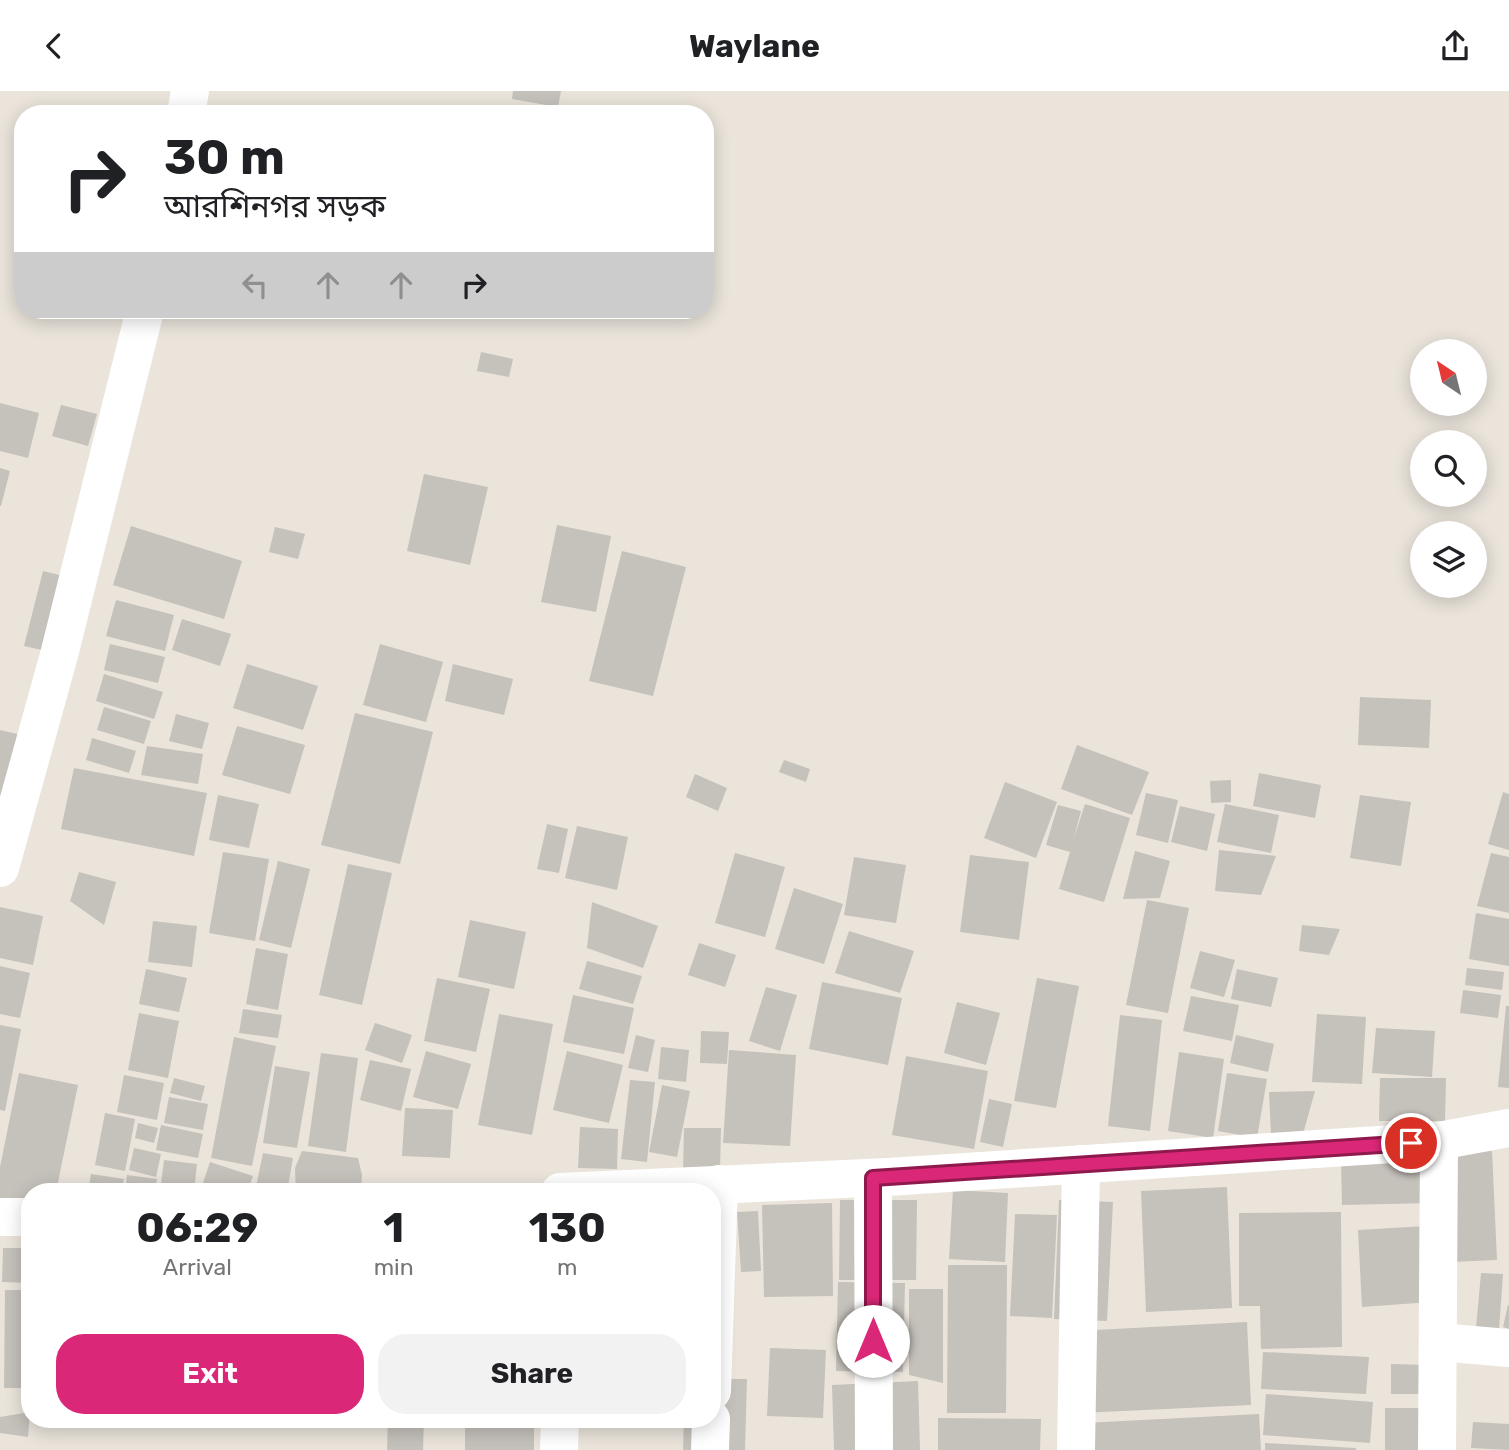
<!DOCTYPE html>
<meta charset="utf-8">
<style>
:root{--surface:#fff;--page:#f2f2f2;--text:#202124;--muted:#757577;--accent:#db2777}
body{margin:0;font-family:Rubik,"Noto Sans Bengali",sans-serif;background:var(--page);color:var(--text);height:100vh;display:flex;flex-direction:column;font-size:26px;white-space:nowrap}
*{box-sizing:border-box;margin:0}
p{font-size:23px;color:var(--muted)}
.icon{flex:none;width:38px;height:38px;fill:none;stroke:currentColor;stroke-width:2;stroke-linecap:round;stroke-linejoin:round}
.map{position:relative;flex:1;overflow:hidden}
.drawer{position:absolute;left:21px;top:1092px;width:700px;height:245px;display:flex;flex-direction:column;background:var(--surface);border-radius:28px;box-shadow:0 4px 18px #0003}
.drawer>*{flex:none}
.banner{position:absolute;left:14px;top:14px;width:700px;height:214px;border-radius:28px;box-shadow:0 4px 18px #0003;background:#fff;color:var(--text);overflow:hidden}
.needle{width:46px;rotate:325deg}
.tools{position:absolute;left:1410px;top:248px;display:grid;gap:14px}
.tools a{display:grid;place-items:center;width:77px;height:77px;border-radius:50%;background:var(--surface);box-shadow:0 4px 18px #0003;font-size:35px}
.pin{position:absolute;display:grid;place-items:center;width:60px;height:60px;color:#fff;margin:-30px;border:4px solid #fff;border-radius:50%;box-shadow:0 2px 7px #0007}
.me{position:absolute;width:77px;margin:-38px;rotate:0deg;stroke-linejoin:round;filter:drop-shadow(0 0 5px #0008)}
.turn{display:flex;align-items:center;gap:24px;height:147px;padding:0 35px;font-size:32px}
.turn .icon{width:91px;height:91px;stroke-width:2.5}
.turn b{display:block;font-size:49px;line-height:60px}
.lanes{display:flex;align-items:center;height:66px;padding:0 35px;background:#0003;justify-content:center;gap:35px;direction:ltr}
.lanes .off{opacity:.35}
.eta{display:flex;justify-content:space-evenly;align-items:center;height:119px;text-align:center}
.eta b{font-size:42px;font-weight:700;line-height:49px}
.button{display:flex;gap:14px;margin-top:auto;padding:14px 35px}
.button a{flex:1;height:80px;border-radius:28px;background:var(--accent);color:#fff;font-size:28px;font-weight:700;line-height:80px;text-align:center}
.button a+a{background:var(--page);color:var(--text)}
header{display:flex;justify-content:space-between;align-items:center;height:91px;padding:0 35px;background:var(--surface);font-size:32px;font-weight:700}
.map>svg:first-child{display:block}
.building{fill:#c5c1bb}
.lines{fill:none;stroke-linecap:round;stroke-linejoin:round}
.minor{stroke:#fff;stroke-width:38}
.tertiary{stroke:#fff;stroke-width:38}
.route-casing{stroke:#8e194d;stroke-width:18}
.route{stroke:#db2777;stroke-width:12}
</style>
<header><svg class="icon" aria-label="back" viewBox="0 0 24 24"><path d="M15 5l-7 7 7 7"/></svg>Waylane<svg class="icon" aria-label="share" viewBox="0 0 24 24"><path d="M12 15V3M7 8l5-5 5 5M5 13v7h14v-7"/></svg></header>
<div class="map">
<svg width="1509" height="1359" viewBox="0 0 1509 1359">
<rect width="100%" height="100%" fill="#eae4db"/>
<!-- building -->
<g class="building">
<path d="M513,0H561L558,16L512,8Z"/>
<path d="M229,17L247,22V23H228Z"/>
<path d="M481,261L513,268L509,286L477,280Z"/>
<path d="M0,312L39,322L28,367L0,360Z"/>
<path d="M61,314L97,323L88,355L52,345Z"/>
<path d="M0,377L10,380L1,415H0Z"/>
<path d="M424,383L488,396L470,474L407,460Z"/>
<path d="M557,434L611,445L596,521L541,511Z"/>
<path d="M131,435L242,470L224,528L113,494Z"/>
<path d="M275,436L305,443L298,468L269,461Z"/>
<path d="M622,460L686,476L653,605L589,590Z"/>
<path d="M43,480L68,486L51,561L24,555Z"/>
<path d="M116,509L174,524L165,560L106,545Z"/>
<path d="M182,528L231,543L220,575L172,559Z"/>
<path d="M110,553L165,566L158,592L104,579Z"/>
<path d="M380,553L443,571L426,631L363,614Z"/>
<path d="M247,573L318,595L303,639L233,617Z"/>
<path d="M453,573L513,588L504,624L445,610Z"/>
<path d="M104,583L163,601L154,628L96,610Z"/>
<path d="M1360,606L1431,609L1429,657L1358,654Z"/>
<path d="M104,616L151,630L144,653L97,639Z"/>
<path d="M355,622L433,641L400,773L321,754Z"/>
<path d="M176,623L209,632L202,658L169,650Z"/>
<path d="M237,635L305,654L290,703L222,684Z"/>
<path d="M0,639L38,648L0,739Z"/>
<path d="M92,647L136,660L129,682L86,669Z"/>
<path d="M1077,654L1149,681L1132,724L1061,698Z"/>
<path d="M147,655L203,663L198,693L141,684Z"/>
<path d="M784,669L810,678L806,691L779,681Z"/>
<path d="M74,677L207,702L194,765L61,738Z"/>
<path d="M1259,682L1321,694L1315,727L1253,715Z"/>
<path d="M695,683L727,697L718,720L686,706Z"/>
<path d="M1231,689V711L1211,712L1210,690Z"/>
<path d="M1005,691L1057,711L1036,767L984,747Z"/>
<path d="M1503,701L1509,703V759L1488,753Z"/>
<path d="M1146,702L1178,709L1168,752L1136,744Z"/>
<path d="M218,704L259,713L249,757L209,749Z"/>
<path d="M1360,704L1411,711L1401,775L1350,767Z"/>
<path d="M1085,713L1130,727L1104,811L1059,798L1070,761L1046,754L1058,714L1081,720L1073,750Z"/>
<path d="M1225,713L1279,724L1271,762L1217,751Z"/>
<path d="M1180,715L1215,723L1207,760L1171,751Z"/>
<path d="M547,733L568,738L559,782L537,778Z"/>
<path d="M577,735L628,746L617,799L565,787Z"/>
<path d="M1219,759L1276,765L1261,804L1215,800Z"/>
<path d="M1135,760L1170,770L1160,807L1123,808Z"/>
<path d="M223,761L269,768L255,850L209,842Z"/>
<path d="M735,762L785,776L765,846L715,832Z"/>
<path d="M1491,762L1509,766V822L1477,815Z"/>
<path d="M970,764L1029,771L1019,849L960,841Z"/>
<path d="M854,766L906,774L896,832L844,824Z"/>
<path d="M278,770L310,778L291,857L259,849Z"/>
<path d="M348,773L392,782L362,914L319,904Z"/>
<path d="M79,781L116,791L104,834L70,810Z"/>
<path d="M794,797L843,813L824,873L775,858Z"/>
<path d="M1147,809L1189,817L1168,922L1126,914Z"/>
<path d="M592,811L658,835L643,877L587,857Z"/>
<path d="M0,816L43,825L33,874L0,867Z"/>
<path d="M1476,822L1509,828V875L1469,868Z"/>
<path d="M470,829L526,841L514,898L458,886Z"/>
<path d="M153,830L197,835L192,876L148,871Z"/>
<path d="M1302,834L1340,838L1329,864L1299,860Z"/>
<path d="M849,840L914,860L900,902L835,882Z"/>
<path d="M699,852L736,864L725,896L688,884Z"/>
<path d="M256,857L288,863L278,919L246,913Z"/>
<path d="M1200,860L1235,869L1224,906L1190,897Z"/>
<path d="M587,870L642,885L633,913L579,898Z"/>
<path d="M0,875L30,882L20,927L0,923Z"/>
<path d="M1467,877L1504,881L1502,899L1465,894Z"/>
<path d="M146,878L187,887L179,921L139,913Z"/>
<path d="M1237,878L1278,887L1271,916L1231,908Z"/>
<path d="M437,887L490,898L476,961L424,950Z"/>
<path d="M1037,887L1079,895L1056,1017L1014,1010Z"/>
<path d="M822,891L902,907L888,974L809,958Z"/>
<path d="M766,896L797,904L780,960L749,950Z"/>
<path d="M1463,899L1501,904L1498,927L1460,922Z"/>
<path d="M573,904L634,917L624,963L563,951Z"/>
<path d="M1191,905L1239,914L1232,950L1183,940Z"/>
<path d="M957,911L1000,922L986,974L944,962Z"/>
<path d="M1506,915H1509V997L1498,996Z"/>
<path d="M243,918L282,924L278,947L239,942Z"/>
<path d="M139,922L179,930L168,987L128,979Z"/>
<path d="M499,923L553,933L532,1044L478,1034Z"/>
<path d="M1317,923L1366,926L1362,993L1312,991Z"/>
<path d="M1120,924L1162,929L1150,1040L1108,1035Z"/>
<path d="M375,932L412,944L402,972L365,959Z"/>
<path d="M0,934L21,938L5,1020L0,1019Z"/>
<path d="M1376,937L1435,940L1432,986L1372,982Z"/>
<path d="M701,940L729,941L727,973L700,972Z"/>
<path d="M636,944L655,949L648,981L628,977Z"/>
<path d="M1236,944L1274,953L1268,981L1230,972Z"/>
<path d="M234,946L276,955L252,1075L211,1067Z"/>
<path d="M661,956L689,959L686,991L658,988Z"/>
<path d="M729,959L796,964L790,1055L723,1052Z"/>
<path d="M426,960L471,973L458,1018L413,1006Z"/>
<path d="M567,960L623,974L609,1032L553,1019Z"/>
<path d="M1179,961L1224,968L1213,1047L1168,1040Z"/>
<path d="M321,962L358,967L346,1061L308,1055Z"/>
<path d="M906,965L988,980L974,1058L892,1044Z"/>
<path d="M370,969L411,978L401,1020L360,1009Z"/>
<path d="M275,975L310,981L297,1057L263,1052Z"/>
<path d="M19,982L78,994L56,1101H30V1113L0,1107V1076Z"/>
<path d="M1227,982L1267,988L1257,1047L1218,1040Z"/>
<path d="M124,984L164,992L157,1029L117,1021Z"/>
<path d="M174,987L205,995L201,1010L170,1002Z"/>
<path d="M1380,987H1446L1445,1030H1379Z"/>
<path d="M630,989L655,991L647,1071L621,1068Z"/>
<path d="M662,994L690,1000L677,1066L649,1061Z"/>
<path d="M1315,1000L1303,1043L1271,1044L1269,1001Z"/>
<path d="M169,1006L208,1013L203,1039L164,1032Z"/>
<path d="M989,1008L1012,1013L1003,1056L980,1051Z"/>
<path d="M405,1017L453,1019L450,1067L402,1065Z"/>
<path d="M105,1022L135,1028L125,1080L95,1074Z"/>
<path d="M138,1032L158,1037L154,1052L135,1047Z"/>
<path d="M161,1034L203,1043L198,1067L156,1059Z"/>
<path d="M580,1036L618,1038L617,1078L578,1077Z"/>
<path d="M684,1037H721L720,1080H683Z"/>
<path d="M134,1057L161,1063L156,1086L129,1079Z"/>
<path d="M302,1060L358,1067L362,1084L361,1101H296L295,1077Z"/>
<path d="M1492,1060L1497,1169L1451,1171L1446,1062Z"/>
<path d="M263,1062L293,1067L287,1101L256,1096Z"/>
<path d="M1430,1068L1431,1112L1342,1114L1341,1070Z"/>
<path d="M164,1069L197,1073L194,1101H160Z"/>
<path d="M210,1071L253,1085L247,1101H200Z"/>
<path d="M91,1083L124,1088L121,1101H88Z"/>
<path d="M127,1084L157,1088L155,1101H125Z"/>
<path d="M1227,1096L1232,1217L1146,1221L1141,1100Z"/>
<path d="M953,1099L1008,1102L1005,1171L949,1168Z"/>
<path d="M840,1109H917L916,1189H839Z"/>
<path d="M1059,1109L1113,1111L1107,1230L1054,1228Z"/>
<path d="M832,1112L833,1205L764,1206L762,1114Z"/>
<path d="M758,1120L761,1180L741,1181L737,1121Z"/>
<path d="M1341,1121L1342,1256L1261,1258L1260,1215H1239V1122Z"/>
<path d="M1015,1123L1057,1124L1052,1227L1010,1225Z"/>
<path d="M1426,1135L1431,1211L1362,1216L1358,1139Z"/>
<path d="M3,1157H30V1192L2,1191Z"/>
<path d="M948,1174H1007L1006,1322H947Z"/>
<path d="M1481,1182L1503,1183L1499,1239L1476,1237Z"/>
<path d="M838,1191L905,1192L903,1281L836,1280Z"/>
<path d="M909,1198H943V1292L909,1284Z"/>
<path d="M5,1199H30V1297H4Z"/>
<path d="M1508,1214H1509V1238L1503,1236Z"/>
<path d="M1247,1231L1251,1314L1080,1322L1076,1240Z"/>
<path d="M770,1257L826,1259L823,1327L767,1325Z"/>
<path d="M1263,1261L1369,1266L1366,1303L1261,1298Z"/>
<path d="M1391,1273L1429,1274L1428,1303H1391Z"/>
<path d="M712,1288H747L745,1359H683L684,1328H712Z"/>
<path d="M918,1290L920,1359H834L832,1294Z"/>
<path d="M1266,1303L1373,1311L1370,1352L1263,1344Z"/>
<rect x="1385" y="1317" width="45" height="42"/>
<path d="M30,1321L28,1346L0,1342V1326Z"/>
<path d="M1259,1323L1261,1359H1066L1065,1333Z"/>
<path d="M938,1327L1041,1328L1040,1359H938Z"/>
<path d="M388,1328H424L423,1359H387Z"/>
<rect x="465" y="1328" width="69" height="31"/>
<path d="M1473,1331L1509,1333V1359L1471,1357Z"/>
<path d="M1265,1352L1356,1357V1359H1265Z"/>
</g>
<g class="lines">
<!-- minor -->
<g class="minor">
<path d="M186,23L190,0"/>
<path d="M0,777L59,564L145,219"/>
<path d="M873,1087L874,1359"/>
<path d="M1439,1251L1509,1257"/>
<path d="M712,1300L719,1093"/>
<path d="M559,1359L560,1328"/>
<path d="M710,1359L711,1328"/>
<path d="M1076,1359L1081,1073"/>
<path d="M1437,1359L1439,1050"/>
</g>
<!-- tertiary -->
<g class="tertiary">
<path d="M560,1101L888,1086L1439,1050L1509,1037"/>
<path d="M0,1126H30"/>
</g>
</g>
<g class="lines">
<!-- route casing -->
<g class="route-casing">
<path id="route" d="M873,1250V1087L1411,1052"/>
</g>
<!-- route -->
<use href="#route" class="route"/>
</g>
</svg>
<div class="tools">
<a><svg class="needle" viewBox="-14 -14 28 28"><path d="M0-13l5 13h-10z" fill="#e53935"/><path d="M0 13l5-13h-10z" fill="#757577"/></svg></a>
<a><svg class="icon" aria-label="search" viewBox="0 0 24 24"><circle cx="10" cy="10" r="6"/><path d="M15 15l6 6"/></svg></a>
<a><svg class="icon" aria-label="layers" viewBox="0 0 24 24"><path d="M12 4l9 5-9 5-9-5zM3 14l9 5 9-5"/></svg></a>
</div>
<div class="pin" style="left:1411px;top:1052px;background:#d93025"><svg class="icon" aria-label="arrive" viewBox="0 0 24 24"><path d="M6 21V4h12l-3 4 3 4H6"/></svg></div>
<svg class="me" style="left:873px;top:1250px" viewBox="-20 -20 40 40"><circle r="19" fill="#fff"/><path d="M0-13L10 11 0 6-10 11z" fill="#db2777"/></svg>
<div class="banner">
<div class="turn"><svg class="icon" aria-label="right" viewBox="0 0 24 24"><path d="M7 20v-9h11M14 6l5 5-5 5"/></svg><div><b>30 m</b>আরশিনগর সড়ক</div></div>
<div class="lanes"><svg class="icon off" aria-label="left" viewBox="0 0 24 24"><path d="M17 20v-9H6M10 6l-5 5 5 5"/></svg><svg class="icon off" aria-label="ahead" viewBox="0 0 24 24"><path d="M12 20V5M6 11l6-6 6 6"/></svg><svg class="icon off" aria-label="ahead" viewBox="0 0 24 24"><path d="M12 20V5M6 11l6-6 6 6"/></svg><svg class="icon" aria-label="right" viewBox="0 0 24 24"><path d="M7 20v-9h11M14 6l5 5-5 5"/></svg></div>
</div>
<section class="drawer">
<div class="eta">
<div><b>06:29</b><p>Arrival</p></div>
<div><b>1</b><p>min</p></div>
<div><b>130</b><p>m</p></div>
</div>
<div class="button"><a>Exit</a><a>Share</a></div>
</section>
</div>
